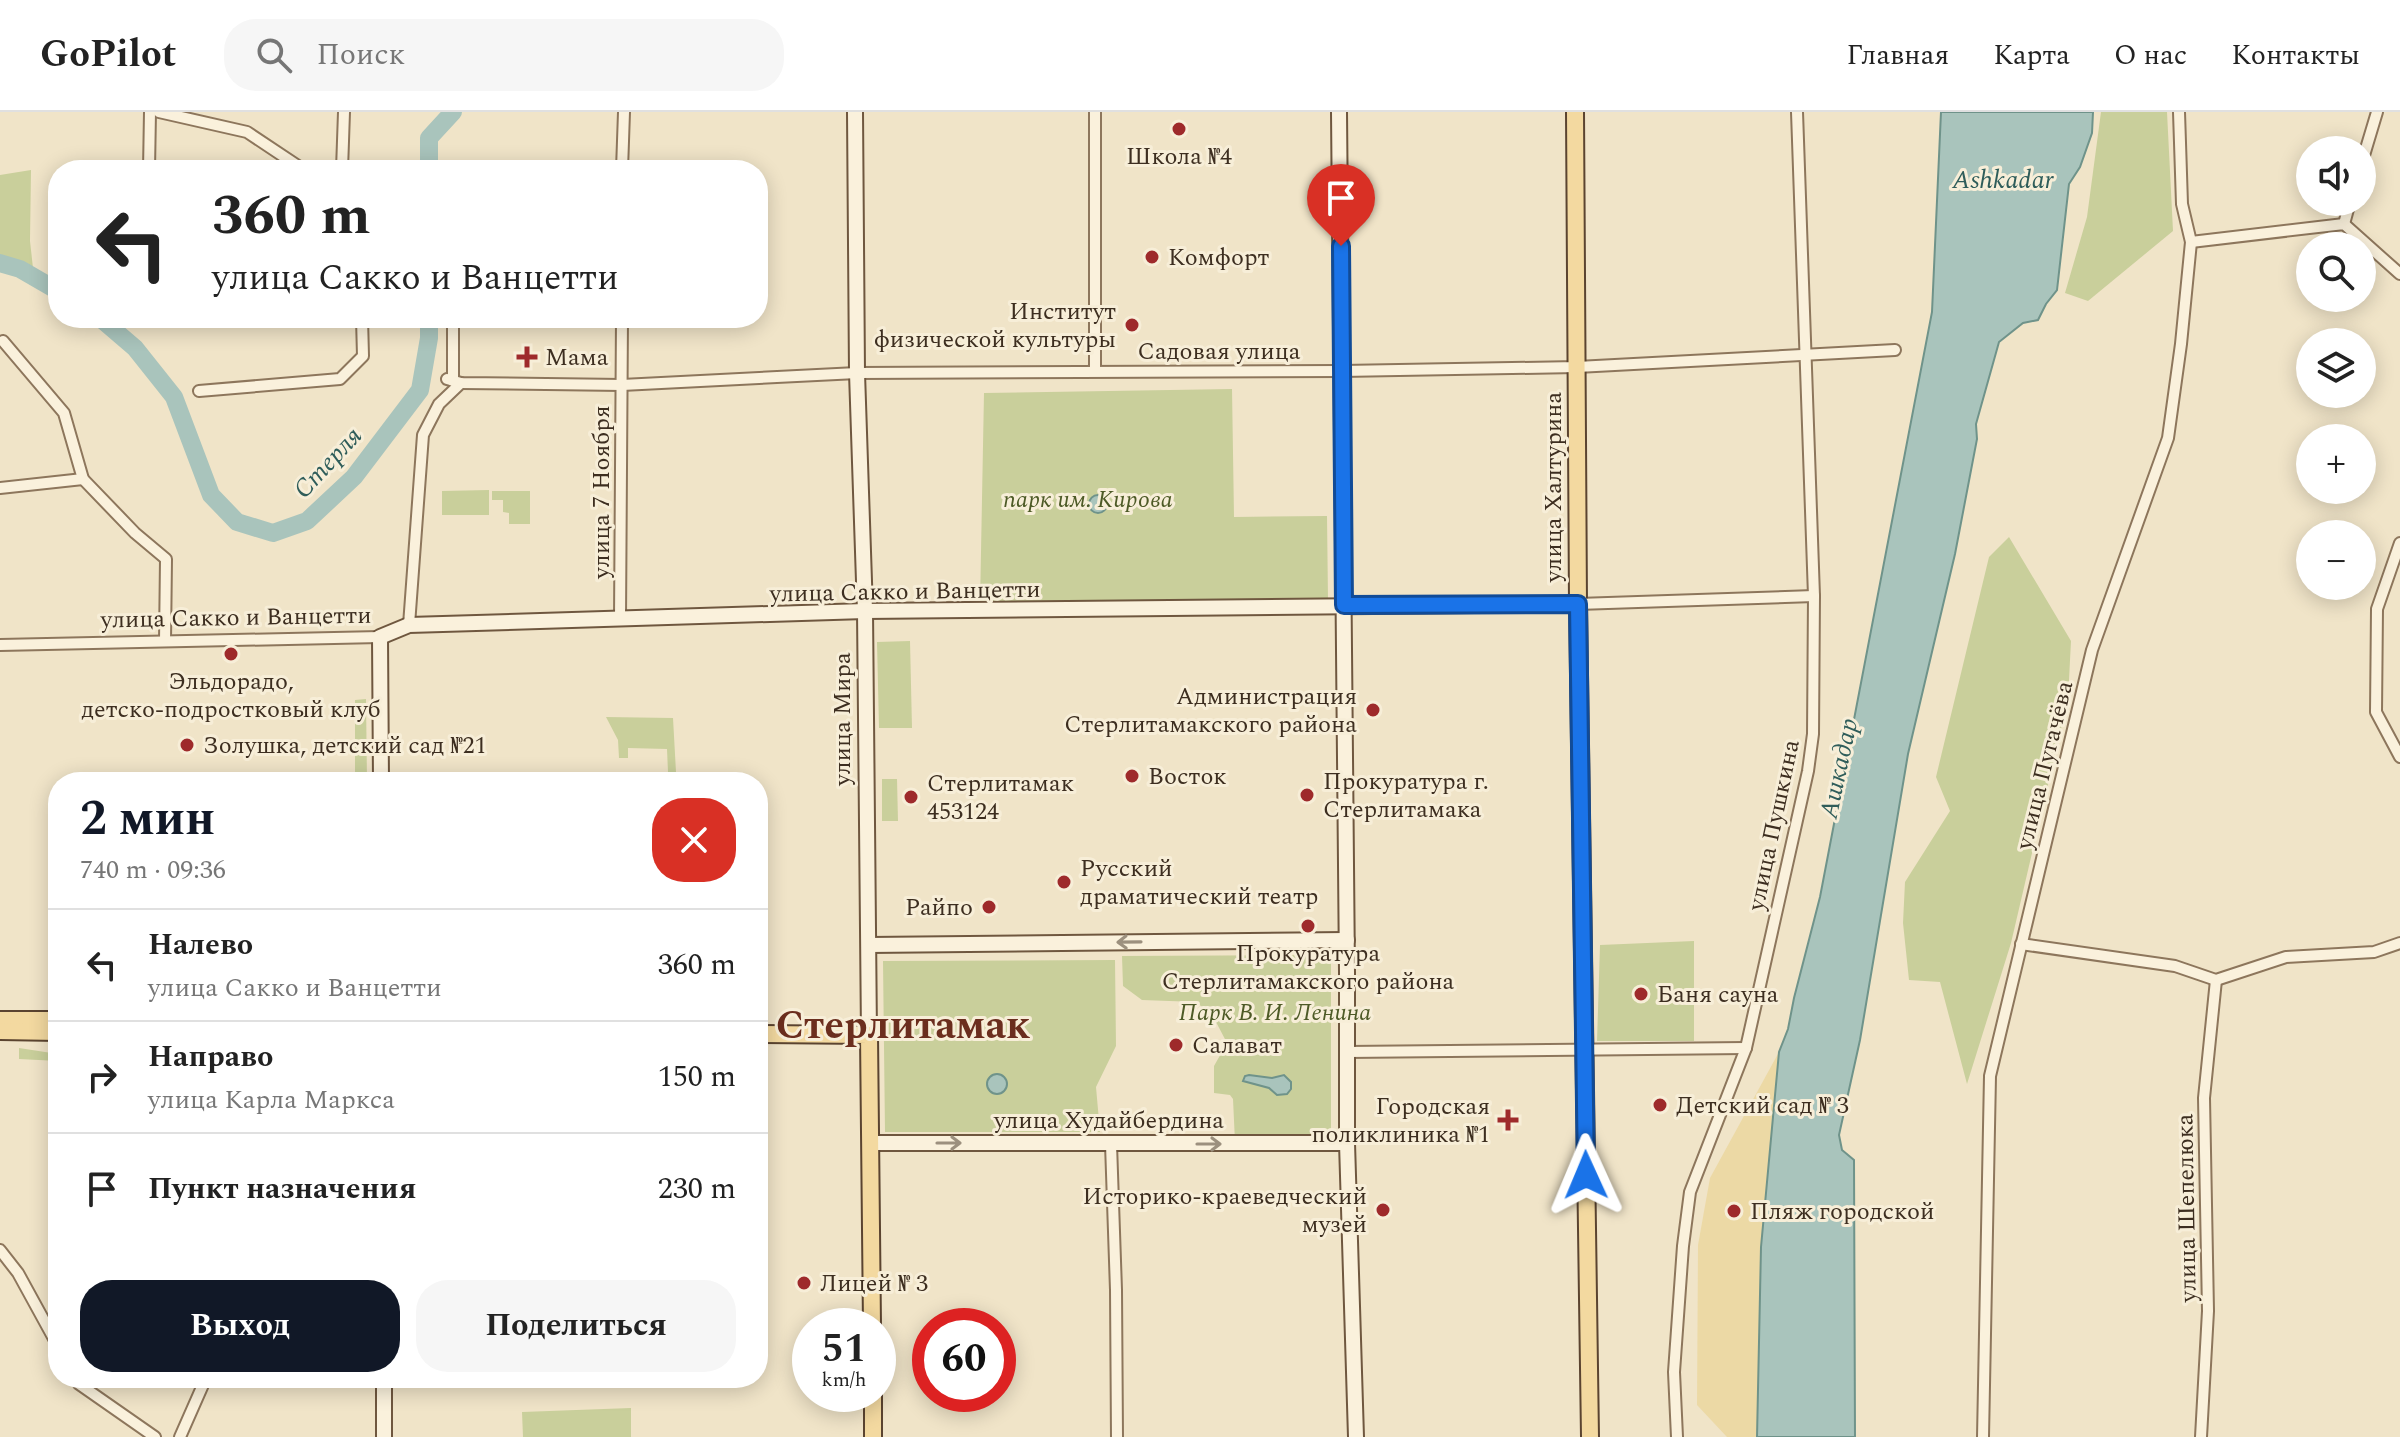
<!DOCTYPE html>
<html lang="ru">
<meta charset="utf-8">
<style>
:root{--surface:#fff;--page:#f6f6f6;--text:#222;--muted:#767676;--line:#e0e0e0;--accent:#111827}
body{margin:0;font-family:Spectral,serif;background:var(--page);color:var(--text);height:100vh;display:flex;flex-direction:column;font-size:30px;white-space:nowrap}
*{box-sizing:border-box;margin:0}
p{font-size:26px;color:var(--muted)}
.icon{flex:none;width:44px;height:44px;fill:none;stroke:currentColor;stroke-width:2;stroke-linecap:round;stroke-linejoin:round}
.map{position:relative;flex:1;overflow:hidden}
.panel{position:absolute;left:48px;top:660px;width:720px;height:616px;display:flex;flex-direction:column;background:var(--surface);border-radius:32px;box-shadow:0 4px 20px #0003}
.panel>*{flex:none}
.top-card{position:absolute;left:48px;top:48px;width:720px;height:168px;border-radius:32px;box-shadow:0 4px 20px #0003;background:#fff;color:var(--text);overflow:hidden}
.buttons{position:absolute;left:2296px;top:24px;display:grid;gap:16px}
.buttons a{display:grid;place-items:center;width:80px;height:80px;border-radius:50%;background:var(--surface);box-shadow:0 4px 20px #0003;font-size:40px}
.speed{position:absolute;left:792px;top:1196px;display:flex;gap:16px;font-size:40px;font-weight:700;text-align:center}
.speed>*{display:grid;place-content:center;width:104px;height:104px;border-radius:50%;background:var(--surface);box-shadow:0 4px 20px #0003;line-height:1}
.speed small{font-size:20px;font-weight:400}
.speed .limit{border:12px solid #d22;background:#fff;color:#111}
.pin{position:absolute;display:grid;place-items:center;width:68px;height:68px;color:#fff;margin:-82px -34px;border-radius:50% 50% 50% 0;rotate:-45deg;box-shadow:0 0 8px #0007}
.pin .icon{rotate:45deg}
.me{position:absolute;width:88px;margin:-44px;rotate:359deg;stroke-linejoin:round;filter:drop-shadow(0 0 6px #0008)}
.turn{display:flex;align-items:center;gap:28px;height:168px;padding:0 32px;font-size:36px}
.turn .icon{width:104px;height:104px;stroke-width:2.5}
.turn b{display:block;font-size:56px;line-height:68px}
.round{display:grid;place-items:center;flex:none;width:84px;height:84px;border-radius:32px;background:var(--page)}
.summary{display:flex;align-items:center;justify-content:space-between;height:136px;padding:0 32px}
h1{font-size:48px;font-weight:700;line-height:60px;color:var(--accent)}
.action{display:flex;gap:16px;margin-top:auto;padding:16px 32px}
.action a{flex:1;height:92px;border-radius:32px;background:var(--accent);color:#fff;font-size:32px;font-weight:700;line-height:92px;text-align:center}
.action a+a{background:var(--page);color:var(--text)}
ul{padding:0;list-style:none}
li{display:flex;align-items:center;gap:24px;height:112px;padding:0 32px;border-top:2px solid var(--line)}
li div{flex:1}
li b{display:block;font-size:30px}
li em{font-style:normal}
header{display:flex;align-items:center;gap:48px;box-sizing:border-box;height:112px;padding:0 40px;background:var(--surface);border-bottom:2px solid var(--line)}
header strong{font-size:38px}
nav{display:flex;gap:44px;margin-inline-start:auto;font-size:28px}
.search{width:560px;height:72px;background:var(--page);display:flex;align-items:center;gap:20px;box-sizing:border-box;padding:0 28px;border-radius:32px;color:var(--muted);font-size:30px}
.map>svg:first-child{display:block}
.green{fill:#c9cf9b}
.sand{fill:#ecd9a5}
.water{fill:#a9c4bc;stroke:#6f938a;stroke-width:2}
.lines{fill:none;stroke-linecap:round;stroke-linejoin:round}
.river{stroke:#a9c4bc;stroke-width:18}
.street-casing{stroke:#8d765c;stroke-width:14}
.secondary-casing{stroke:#6f573f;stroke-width:18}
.primary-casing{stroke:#5b4430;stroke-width:20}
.street{stroke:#faf1dc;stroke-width:10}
.secondary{stroke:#faf1dc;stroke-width:14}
.primary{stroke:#f3d9a0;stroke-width:16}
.oneway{stroke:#9c907e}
.route-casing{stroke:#114b97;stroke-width:20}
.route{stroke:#1a73e8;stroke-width:14}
.poi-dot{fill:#9e2a2b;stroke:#f7eed8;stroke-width:3}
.labels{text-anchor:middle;stroke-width:6;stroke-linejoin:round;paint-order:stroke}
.poi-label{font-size:24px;fill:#3d2e20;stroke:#f7eed8;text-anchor:start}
.street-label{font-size:24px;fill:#3d2e20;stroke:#f7eed8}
.park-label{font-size:24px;font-style:italic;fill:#4d5a26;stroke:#f7eed8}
.water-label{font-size:26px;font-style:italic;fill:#2f5d5a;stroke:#f7eed8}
.town-label{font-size:40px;font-weight:bold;fill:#6b2e1e;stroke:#f7eed8}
</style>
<header>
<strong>GoPilot</strong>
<div class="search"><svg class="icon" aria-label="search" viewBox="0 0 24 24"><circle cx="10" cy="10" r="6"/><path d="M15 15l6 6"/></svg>Поиск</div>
<nav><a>Главная</a><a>Карта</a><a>О нас</a><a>Контакты</a></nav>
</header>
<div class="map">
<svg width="2400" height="1325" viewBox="0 0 2400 1325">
<rect width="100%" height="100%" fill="#f0e4c8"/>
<!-- green -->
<g class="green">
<path d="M2101,0H2167L2173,119L2088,189L2065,181L2087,105Z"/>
<path d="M31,58L30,129L33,156L0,145V63Z"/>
<path d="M1232,277L1234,405L1327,404L1328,488L980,493L984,281Z"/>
<path d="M489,378V403H442V379Z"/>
<path d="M492,379H530V412H509V401L503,400V388H492Z"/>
<path d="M2009,425L2071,529L2068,587L2011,831L1967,972L1940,870L1909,868L1903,811L1905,770L1950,699L1936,665L1989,445Z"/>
<path d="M910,529L912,616H879L877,530Z"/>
<path d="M366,587L367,670H355V588Z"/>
<path d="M606,605L673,606L676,660H668L667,637L628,636V646H619L618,628Z"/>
<path d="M882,667H897L898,709H882Z"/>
<path d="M1694,829V929H1597L1600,833Z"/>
<path d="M1331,843V1029L1235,1030L1233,987L1230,983L1214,981V954L1227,931L1216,910L1197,890L1142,888L1123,874L1122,844Z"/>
<path d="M1115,848L1116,934L1096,975L1100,1020H885L883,849Z"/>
<path d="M19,936L58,942V949L19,947Z"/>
<path d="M631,1296V1325H523L522,1300Z"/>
</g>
<!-- sand -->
<path class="sand" d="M1779,940L1761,1135L1757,1325H1727L1697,1293L1698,1133L1710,1066Z"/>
<!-- water -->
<g class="water">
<path d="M1941,0H2093L2092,21L2080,55L2069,72L2057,178L2046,192L2038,208L2023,211L1999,230L1976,312L1977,327L1955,442L1908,642L1860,928L1839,1023L1842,1038L1854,1048L1855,1325H1757L1761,1135L1779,940L1788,917L1794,886L1820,785L1932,200Z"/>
<circle cx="1098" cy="392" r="9"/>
<circle cx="997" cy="972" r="10"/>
<path d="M1249,963L1272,966L1284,963L1291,970V977L1287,982L1277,983L1269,976L1243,969L1245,964Z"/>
</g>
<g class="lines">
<!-- river -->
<g class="river">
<path d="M429,58V26L453,0"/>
<path d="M0,151L20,157L58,179"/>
<path d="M100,206L135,236L174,285L211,383L237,410L273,421L307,409L354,365L420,278L429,226V206"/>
</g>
<!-- street casing -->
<g class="street-casing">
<g id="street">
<path d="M159,0L247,20L304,58"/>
<path d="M1095,0V259"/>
<path d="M2362,50L2377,0"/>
<path d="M149,58L150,0"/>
<path d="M342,58L344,0"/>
<path d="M622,58L624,0"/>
<path d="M2344,112L2350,90"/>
<path d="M2191,130L2344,112L2400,162"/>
<path d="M149,206V208"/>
<path d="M453,206V269"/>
<path d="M3,229L64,301L83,367L135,421L166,447L165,529"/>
<path d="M447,267L461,271L622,273L857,261L1342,259L1577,255L1895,238"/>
<path d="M199,279L340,267L363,244L362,206"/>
<path d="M0,376L83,367"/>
<path d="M2400,431L2377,497L2376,600L2400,645"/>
<path d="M1578,492L1814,484"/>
<path d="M620,507L622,206"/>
<path d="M409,513L423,323L439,292L461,271"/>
<path d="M0,533L380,525"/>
<path d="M2021,832L2175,854L2216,868L2286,845L2374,840L2400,831"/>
<path d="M1347,940L1746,936"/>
<path d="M1111,1032L1116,1178L1117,1325"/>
<path d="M0,1138L18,1161L58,1234"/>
<path d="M76,1266L79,1272L155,1325"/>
<path d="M180,1325L206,1266"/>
<path d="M1677,1325L1674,1260L1683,1134L1690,1080L1746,936L1808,659L1813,622L1814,484L1797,0"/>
<path d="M1983,1325L1990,964L2092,538L2168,326L2181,232L2191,130L2182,92L2179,0"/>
<path d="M2201,1325L2208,1199L2204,986L2216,868"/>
</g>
</g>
<!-- secondary casing -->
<g class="secondary-casing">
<g id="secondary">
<path d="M855,0L857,261L865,499L869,923"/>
<path d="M1339,0L1347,860V1031L1356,1325"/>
<path d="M381,670L380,525L409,513L865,499L1578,492"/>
<path d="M869,833L1347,828"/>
<path d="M871,1031H1347"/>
<path d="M384,1325V1266"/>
</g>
</g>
<!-- primary casing -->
<g class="primary-casing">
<g id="primary">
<path d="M1575,0L1578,492L1590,1325"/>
<path d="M0,908H58"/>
<path d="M0,919L58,920"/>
<path d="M758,922L869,923L872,1214"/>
<path d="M873,1282V1325"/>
</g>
</g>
<!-- street -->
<use href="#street" class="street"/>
<!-- secondary -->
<use href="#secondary" class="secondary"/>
<!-- primary -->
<use href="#primary" class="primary"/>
</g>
<!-- one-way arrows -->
<defs><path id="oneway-shaft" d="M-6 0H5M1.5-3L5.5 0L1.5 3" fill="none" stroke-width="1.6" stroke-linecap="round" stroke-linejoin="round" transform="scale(2)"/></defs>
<g class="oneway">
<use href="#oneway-shaft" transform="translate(1129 830) rotate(179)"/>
<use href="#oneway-shaft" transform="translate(949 1031)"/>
<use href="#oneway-shaft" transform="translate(1209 1032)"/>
</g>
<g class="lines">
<!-- route casing -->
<g class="route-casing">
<path id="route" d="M1341,134L1344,493L1578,492L1586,1063"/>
</g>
<!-- route -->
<use href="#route" class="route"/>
</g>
<!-- markers -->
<g class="poi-dot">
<circle cx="1179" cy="17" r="8"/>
<circle cx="1152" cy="145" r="8"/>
<circle cx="1132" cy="213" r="8"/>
<path d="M523 233h8v8h8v8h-8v8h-8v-8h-8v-8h8z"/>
<circle cx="231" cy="542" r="8"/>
<circle cx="1373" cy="598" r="8"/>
<circle cx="187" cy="633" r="8"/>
<circle cx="1132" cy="664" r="8"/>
<circle cx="1307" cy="683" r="8"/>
<circle cx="911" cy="685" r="8"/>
<circle cx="1064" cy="770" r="8"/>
<circle cx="989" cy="795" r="8"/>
<circle cx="1308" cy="814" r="8"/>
<circle cx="1641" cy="882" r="8"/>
<circle cx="1176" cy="933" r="8"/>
<circle cx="1660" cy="993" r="8"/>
<path d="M1504 996h8v8h8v8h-8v8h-8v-8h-8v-8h8z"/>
<circle cx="1383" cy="1098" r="8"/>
<circle cx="1734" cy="1099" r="8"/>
<circle cx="804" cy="1171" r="8"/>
</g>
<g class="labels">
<!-- poi labels -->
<g class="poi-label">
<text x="1179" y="52" text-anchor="middle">Школа №4</text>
<text x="1168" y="153">Комфорт</text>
<text x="1116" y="207" text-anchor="end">Институт<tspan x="1116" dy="28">физической культуры</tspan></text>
<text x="545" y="253">Мама</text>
<text x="231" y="577" text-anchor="middle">Эльдорадо,<tspan x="231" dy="28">детско-подростковый клуб</tspan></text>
<text x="1357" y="592" text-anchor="end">Администрация<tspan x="1357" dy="28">Стерлитамакского района</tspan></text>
<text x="203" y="641">Золушка, детский сад №21</text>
<text x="1148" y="672">Восток</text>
<text x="1323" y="677">Прокуратура г.<tspan x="1323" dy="28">Стерлитамака</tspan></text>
<text x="927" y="679">Стерлитамак<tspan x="927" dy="28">453124</tspan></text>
<text x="1080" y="764">Русский<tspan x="1080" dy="28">драматический театр</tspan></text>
<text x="973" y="803" text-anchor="end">Райпо</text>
<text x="1308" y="849" text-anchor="middle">Прокуратура<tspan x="1308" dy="28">Стерлитамакского района</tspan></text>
<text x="1657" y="890">Баня сауна</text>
<text x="1192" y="941">Салават</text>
<text x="1676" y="1001">Детский сад № 3</text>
<text x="1490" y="1002" text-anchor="end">Городская<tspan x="1490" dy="28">поликлиника №1</tspan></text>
<text x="1367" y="1092" text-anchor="end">Историко-краеведческий<tspan x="1367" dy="28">музей</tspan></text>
<text x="1750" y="1107">Пляж городской</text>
<text x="820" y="1179">Лицей № 3</text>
</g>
<!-- street labels -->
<g class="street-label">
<text x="1219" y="247">Садовая улица</text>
<text transform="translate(1553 375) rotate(-90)" y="8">улица Халтурина</text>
<text transform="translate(601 380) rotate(-90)" y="8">улица 7 Ноября</text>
<text transform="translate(905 479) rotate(-1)" y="8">улица Сакко и Ванцетти</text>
<text transform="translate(236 505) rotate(-1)" y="8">улица Сакко и Ванцетти</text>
<text transform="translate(842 607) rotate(-90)" y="8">улица Мира</text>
<text transform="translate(2044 653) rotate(-76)" y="8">улица Пугачёва</text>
<text transform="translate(1773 713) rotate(-78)" y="8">улица Пушкина</text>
<text x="1109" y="1016">улица Худайбердина</text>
<text transform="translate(2186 1096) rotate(-91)" y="8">улица Шепелюка</text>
</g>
<!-- park labels -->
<g class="park-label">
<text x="1088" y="395">парк им. Кирова</text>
<text x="1275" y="908">Парк В. И. Ленина</text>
</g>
<!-- water labels -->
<g class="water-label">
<text x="2003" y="76">Ashkadar</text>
<text transform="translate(327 350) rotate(-47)" y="9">Стерля</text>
<text transform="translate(1838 656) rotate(-78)" y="9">Ашкадар</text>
</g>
<!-- town labels -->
<g class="town-label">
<text x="903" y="926">Стерлитамак</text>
</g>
</g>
</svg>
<div class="buttons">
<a><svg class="icon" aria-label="sound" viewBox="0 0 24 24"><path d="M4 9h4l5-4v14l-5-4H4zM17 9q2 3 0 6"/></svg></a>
<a><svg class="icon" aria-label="search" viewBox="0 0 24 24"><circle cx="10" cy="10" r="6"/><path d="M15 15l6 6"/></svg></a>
<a><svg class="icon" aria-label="layers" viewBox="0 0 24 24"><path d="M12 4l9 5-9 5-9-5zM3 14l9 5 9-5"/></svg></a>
<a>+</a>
<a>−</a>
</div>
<div class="speed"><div>51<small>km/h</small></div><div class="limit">60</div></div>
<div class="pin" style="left:1341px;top:134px;background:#d93025"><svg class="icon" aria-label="arrive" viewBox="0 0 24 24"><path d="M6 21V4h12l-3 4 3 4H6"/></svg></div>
<svg class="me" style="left:1586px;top:1063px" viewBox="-20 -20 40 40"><path d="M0-17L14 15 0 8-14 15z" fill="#1a73e8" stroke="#fff" stroke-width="4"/></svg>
<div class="top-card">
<div class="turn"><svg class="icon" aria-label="left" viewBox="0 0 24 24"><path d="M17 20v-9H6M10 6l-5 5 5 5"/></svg><div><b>360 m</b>улица Сакко и Ванцетти</div></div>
</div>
<section class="panel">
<div class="summary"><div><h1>2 мин</h1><p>740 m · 09:36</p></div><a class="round" style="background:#d93025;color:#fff"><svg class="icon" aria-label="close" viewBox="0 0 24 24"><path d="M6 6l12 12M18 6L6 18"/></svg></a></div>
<ul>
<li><svg class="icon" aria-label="left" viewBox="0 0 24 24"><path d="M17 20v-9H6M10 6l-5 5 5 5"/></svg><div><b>Налево</b><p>улица Сакко и Ванцетти</p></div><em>360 m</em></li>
<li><svg class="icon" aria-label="right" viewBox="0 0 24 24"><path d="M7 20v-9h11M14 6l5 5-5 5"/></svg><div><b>Направо</b><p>улица Карла Маркса</p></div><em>150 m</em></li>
<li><svg class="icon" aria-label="arrive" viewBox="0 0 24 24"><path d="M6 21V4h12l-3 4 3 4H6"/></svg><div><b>Пункт назначения</b></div><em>230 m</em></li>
</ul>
<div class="action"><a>Выход</a><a>Поделиться</a></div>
</section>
</div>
